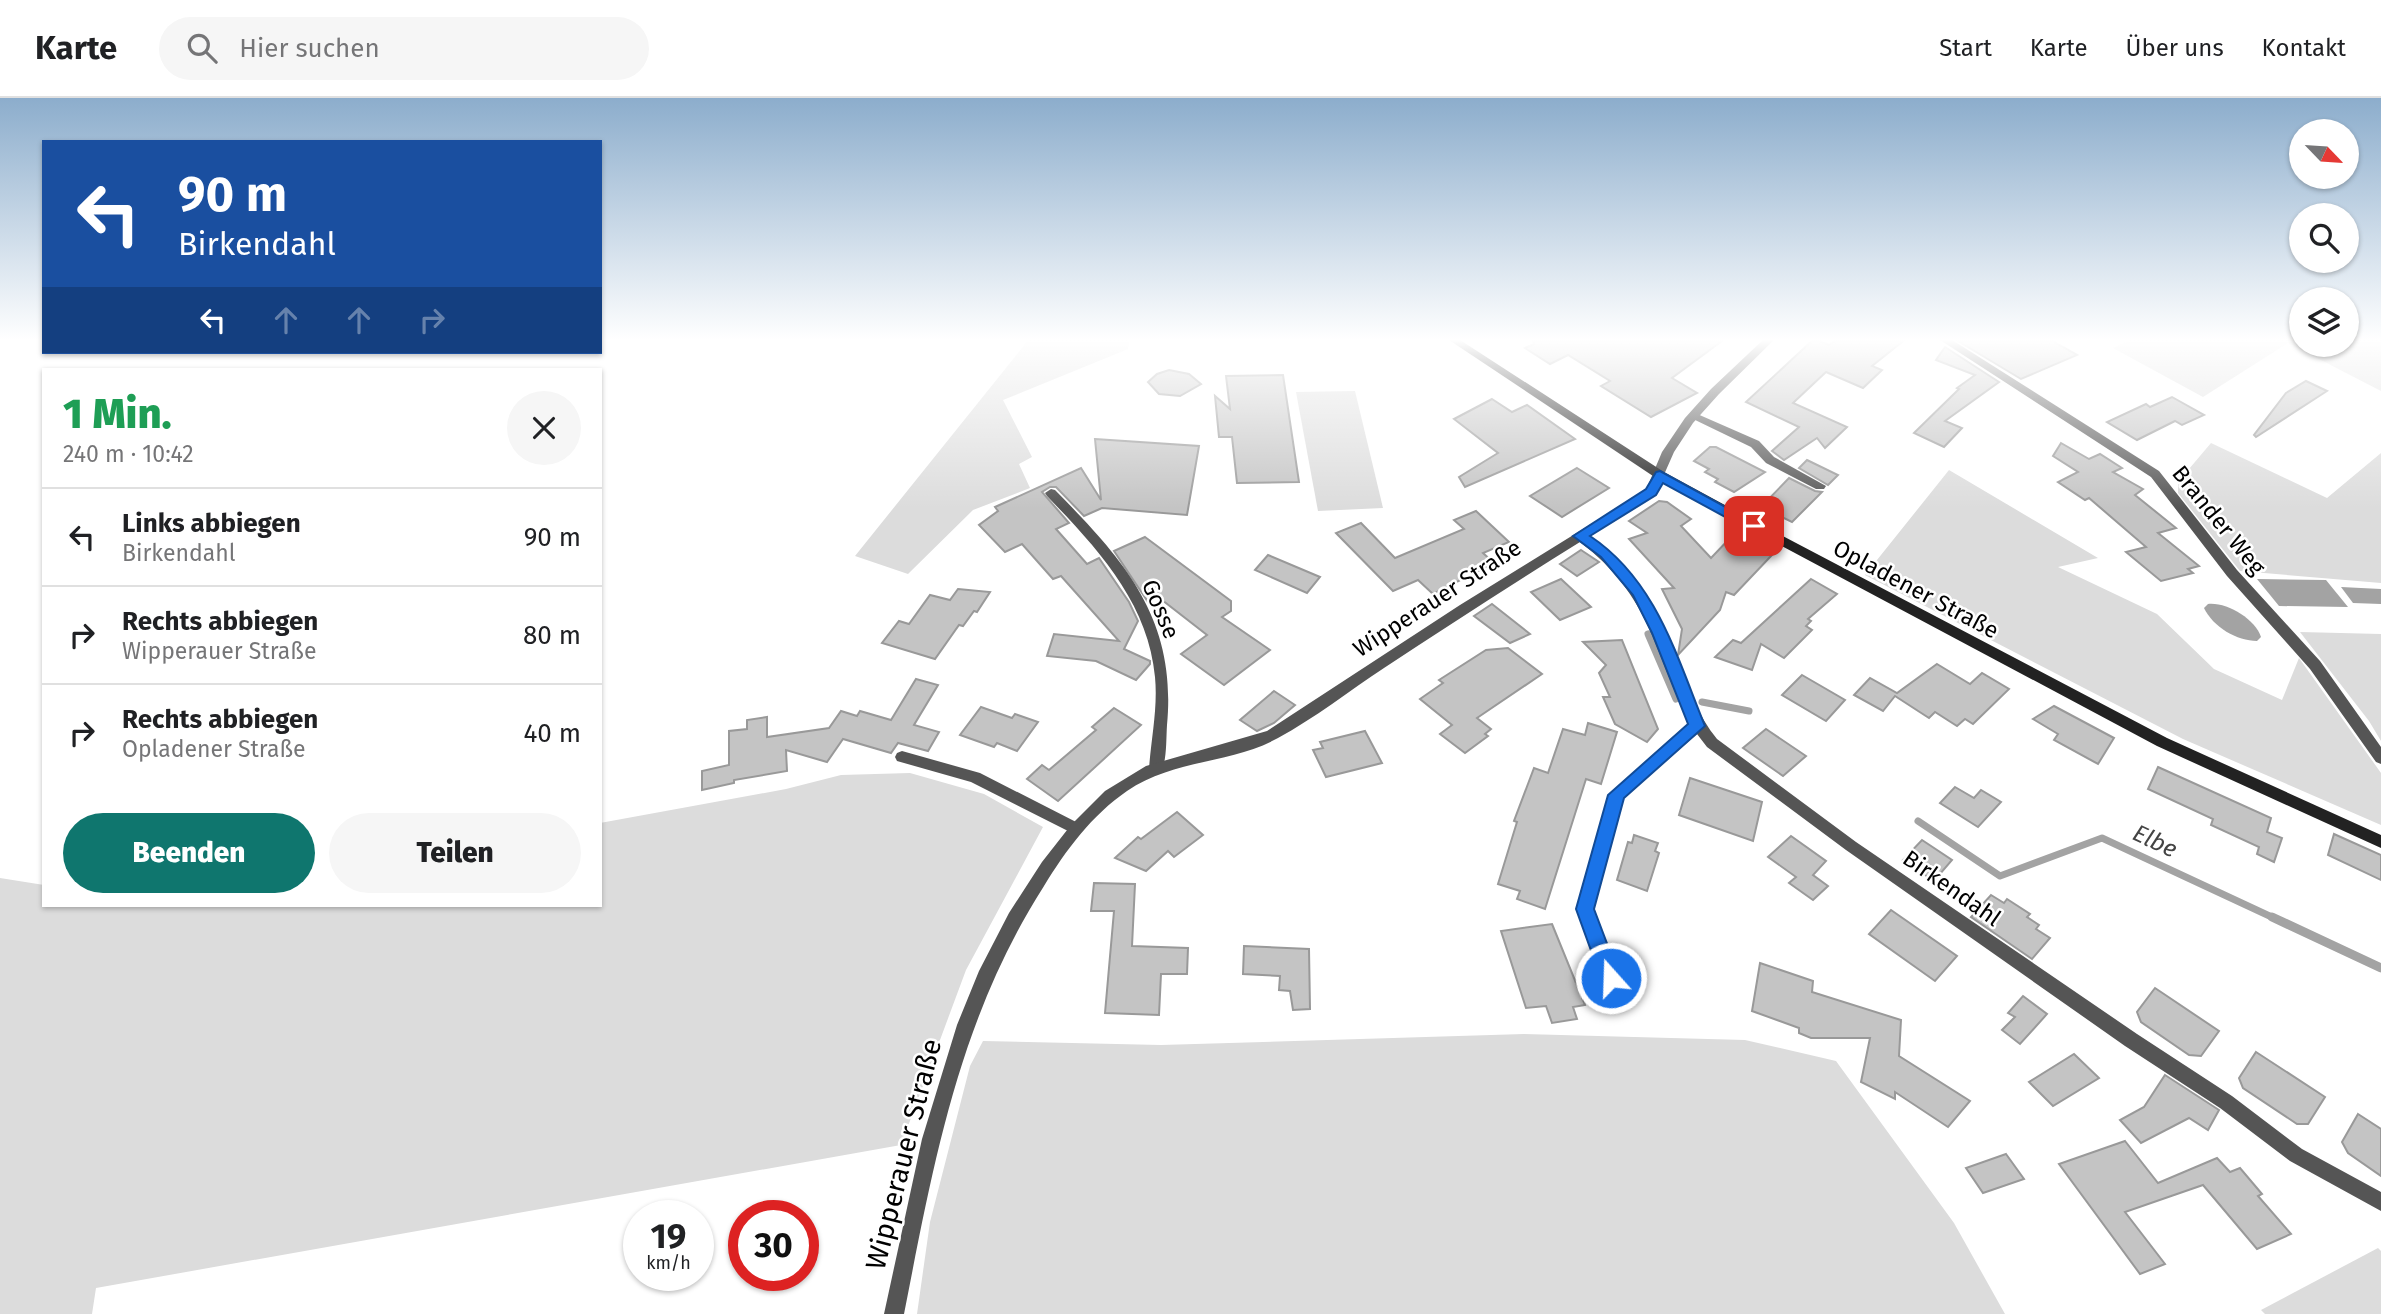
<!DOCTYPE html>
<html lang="de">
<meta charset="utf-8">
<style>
:root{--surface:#fff;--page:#f6f6f6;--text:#202124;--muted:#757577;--line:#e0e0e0;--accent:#0f766e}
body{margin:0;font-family:"Fira Sans",sans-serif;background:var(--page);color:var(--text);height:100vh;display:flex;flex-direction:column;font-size:26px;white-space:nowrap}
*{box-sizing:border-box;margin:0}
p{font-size:23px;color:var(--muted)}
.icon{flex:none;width:38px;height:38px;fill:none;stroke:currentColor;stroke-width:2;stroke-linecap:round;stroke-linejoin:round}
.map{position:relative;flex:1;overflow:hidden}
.details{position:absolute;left:42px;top:270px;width:560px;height:539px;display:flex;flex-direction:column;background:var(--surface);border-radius:0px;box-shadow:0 2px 5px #0004}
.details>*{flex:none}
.banner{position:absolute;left:42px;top:42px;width:560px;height:214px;border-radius:0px;box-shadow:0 2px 5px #0004;background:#1a4fa0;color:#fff;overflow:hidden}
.needle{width:46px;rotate:115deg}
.fabs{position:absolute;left:2289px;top:21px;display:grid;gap:14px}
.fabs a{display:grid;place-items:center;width:70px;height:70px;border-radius:50%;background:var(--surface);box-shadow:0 2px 5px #0004;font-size:35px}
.speed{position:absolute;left:623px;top:1102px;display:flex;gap:14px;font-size:35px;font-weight:700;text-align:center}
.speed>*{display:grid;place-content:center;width:91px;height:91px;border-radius:50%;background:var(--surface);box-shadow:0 2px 5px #0004;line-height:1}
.speed small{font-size:18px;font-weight:400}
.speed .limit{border:10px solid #d22;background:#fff;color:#111}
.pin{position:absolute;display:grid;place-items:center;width:60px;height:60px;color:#fff;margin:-30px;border-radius:14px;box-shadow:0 4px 10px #0006}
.me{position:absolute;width:77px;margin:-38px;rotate:340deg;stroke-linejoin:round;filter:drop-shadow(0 0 5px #0008)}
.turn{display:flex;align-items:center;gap:24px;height:147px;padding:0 21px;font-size:32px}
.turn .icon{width:91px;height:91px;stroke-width:2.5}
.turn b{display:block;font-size:49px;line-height:60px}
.lanes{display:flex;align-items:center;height:66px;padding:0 21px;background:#0003;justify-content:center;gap:35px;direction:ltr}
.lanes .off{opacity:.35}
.round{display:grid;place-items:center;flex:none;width:74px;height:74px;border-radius:37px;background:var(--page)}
.headline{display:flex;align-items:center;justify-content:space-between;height:119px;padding:0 21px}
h1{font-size:42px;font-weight:800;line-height:52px;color:#1e9e55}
.action{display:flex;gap:14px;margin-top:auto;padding:14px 21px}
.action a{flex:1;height:80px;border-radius:42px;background:var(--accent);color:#fff;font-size:28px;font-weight:800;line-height:80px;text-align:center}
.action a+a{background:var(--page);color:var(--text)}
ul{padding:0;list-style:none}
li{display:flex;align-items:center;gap:21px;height:98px;padding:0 21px;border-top:2px solid var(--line)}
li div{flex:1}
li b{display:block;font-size:26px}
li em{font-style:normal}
header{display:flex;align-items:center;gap:42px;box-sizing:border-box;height:98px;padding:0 35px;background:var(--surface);border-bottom:2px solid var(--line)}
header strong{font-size:33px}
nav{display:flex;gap:38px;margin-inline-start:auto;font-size:24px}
.search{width:490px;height:63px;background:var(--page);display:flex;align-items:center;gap:18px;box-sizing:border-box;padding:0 24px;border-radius:38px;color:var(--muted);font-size:26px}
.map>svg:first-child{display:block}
.green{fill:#dcdcdc}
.water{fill:#a3a3a3}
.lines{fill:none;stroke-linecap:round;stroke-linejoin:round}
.stream-far1{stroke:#a3a3a3;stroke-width:7}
.stream{stroke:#a3a3a3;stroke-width:9}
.building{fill:#c4c4c4;stroke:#999;stroke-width:2}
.service{fill:#555;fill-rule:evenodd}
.minor{fill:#555;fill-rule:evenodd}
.secondary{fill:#222;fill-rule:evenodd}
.route{fill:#1a73e8;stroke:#114b97;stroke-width:2}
.labels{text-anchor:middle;stroke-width:5;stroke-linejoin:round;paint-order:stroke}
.street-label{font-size:23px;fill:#000;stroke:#fff}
.water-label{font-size:24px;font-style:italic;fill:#444;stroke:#fff}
.near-street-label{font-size:28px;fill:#000;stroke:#fff}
</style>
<header>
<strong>Karte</strong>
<div class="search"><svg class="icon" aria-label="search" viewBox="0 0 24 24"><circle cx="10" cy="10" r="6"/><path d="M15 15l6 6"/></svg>Hier suchen</div>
<nav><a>Start</a><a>Karte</a><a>Über uns</a><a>Kontakt</a></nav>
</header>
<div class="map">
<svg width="2381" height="1216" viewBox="0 0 2381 1216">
<rect width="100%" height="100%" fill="#fff"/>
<!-- green -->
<g class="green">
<path d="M1030,240H1130L1128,251L1003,302L1032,359L1019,366L1030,390L973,412L908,476L855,458Z"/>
<path d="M2135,240H2301V247H2347V240H2381V293L2288,245L2203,299L2113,250Z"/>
<path d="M1355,293L1383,410L1318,413L1296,294Z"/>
<path d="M2211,345L2327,400L2381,355V485L2240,473L2178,395V384Z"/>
<path d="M1949,372L2098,460L2058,469L2157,516L2214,571L2282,602L2299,560L2381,675V727L2183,641L1865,477Z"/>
<path d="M2300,534L2381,536V643L2369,623Z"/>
<path d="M910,675L984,696L1043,729L966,872L901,1047L96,1190L92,1216H0V780L44,787V807H600V725L786,691L841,677Z"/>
<path d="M1524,936L1745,942L1836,963L1954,1125L2005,1216H917L930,1124L970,968L983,943L1161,947Z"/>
<path d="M2378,1150L2381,1153V1216H2265L2261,1212Z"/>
</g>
<!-- water -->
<g class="water">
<path d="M2257,481L2326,482L2348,509L2279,508Z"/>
<path d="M2341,489L2381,491V506L2353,505Z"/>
<path d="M2208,506C2227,504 2255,521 2261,539L2257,543C2237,543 2213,529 2204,510Z"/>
</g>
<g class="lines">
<!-- stream-far1 -->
<g class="stream-far1">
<path d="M1648,536L1676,601"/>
<path d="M1702,604L1749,613"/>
<path d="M1918,723L2000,778L2102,740L2276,821"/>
</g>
<!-- stream -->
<path class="stream" d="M2272,819L2381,870"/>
</g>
<!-- building -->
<g class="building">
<path d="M1532,240H1726L1672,280L1697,295L1651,319L1601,288L1610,283L1568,257L1550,266L1525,250L1534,246Z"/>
<path d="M1839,240H1907L1872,268L1882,272L1863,290L1826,274L1793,305L1847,329L1825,350L1817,340L1784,362L1772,353L1799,329L1746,304L1814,241L1829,247Z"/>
<path d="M1953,240H2047L2077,257L2021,281Z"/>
<path d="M1945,249L1999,284L1945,323L1962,330L1944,349L1914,335L1959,291L1957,290L1975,277L1936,262Z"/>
<path d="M1169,272L1189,276L1201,286L1180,298L1159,296L1148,284L1157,276Z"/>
<path d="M1283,277L1299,384L1237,385L1232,339H1219L1215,298L1230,311L1226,278Z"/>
<path d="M2306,283L2327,293L2256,339L2254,337L2286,295Z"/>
<path d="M2172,299L2204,317L2182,327L2175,323L2137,342L2107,324L2146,306L2150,309Z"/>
<path d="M1492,301L1512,314L1527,307L1575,341L1465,389L1459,379L1498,355L1454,321Z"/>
<path d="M1095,341L1199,348L1187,417L1102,410L1084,418L1056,389H1050L1042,394L1069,425L1056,431L1087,466L1099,460L1129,504L1138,523L1124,551L1150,563V566L1136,582L1096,563L1047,558L1054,536L1119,543L1061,478L1053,481L1022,446L1005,454L979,427L998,413L995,409L1081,370L1101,402Z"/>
<path d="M2061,345L2089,361L2100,356L2122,370L2113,374L2143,391L2135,397L2176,430L2158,435L2199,468L2188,471L2193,475L2161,483L2126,454L2146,449L2089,400L2085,402L2058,384L2078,374L2053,358Z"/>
<path d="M1710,349H1716L1765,374L1734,394L1715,384L1718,381L1705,374L1709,371L1694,363Z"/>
<path d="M1807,362L1838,377L1828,387L1799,370Z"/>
<path d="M1577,370L1609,390L1562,419L1530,398Z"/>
<path d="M1789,380L1815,393L1822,394L1792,424L1761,409Z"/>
<path d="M1659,403L1667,404L1691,421L1681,428L1711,460L1731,439H1737L1772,457L1734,497L1726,494L1720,512L1678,557L1682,531L1662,491L1674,490L1629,441L1647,435L1629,423Z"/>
<path d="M1476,413L1509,444L1483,455L1494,465L1433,496L1418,482L1393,493L1336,435L1361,425L1395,460L1464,431L1454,422Z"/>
<path d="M1145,439L1231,503V513L1222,519L1270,552L1224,587L1181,556L1207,537L1153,495L1148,504L1114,453Z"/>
<path d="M1581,452L1599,464L1577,478L1560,466Z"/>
<path d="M1268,457L1320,479L1307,495L1255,472Z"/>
<path d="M1561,481L1591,509L1560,522L1531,494Z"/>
<path d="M1811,481L1837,496L1808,521L1811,523L1806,528L1812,532L1784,560L1761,546L1752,572L1715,559L1733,542L1741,545Z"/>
<path d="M958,491L990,494L977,514L974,513L963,528L959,527L935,561L882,545L899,523L909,526L930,497L950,502Z"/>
<path d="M1492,506L1530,536L1510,545L1474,518Z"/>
<path d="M1622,542L1658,631L1647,644L1615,626L1603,599H1610L1599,575L1606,567L1583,544Z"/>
<path d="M1508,550L1542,576L1477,620L1491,631L1485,636L1488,638L1465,655L1440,636L1452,627L1420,601L1443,585L1439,582L1486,552Z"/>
<path d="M1937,566L1970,586L1982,575L2009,591L1973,626L1965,621L1957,628L1935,614L1929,620L1895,598L1883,613L1854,597L1870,580L1897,595Z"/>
<path d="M1802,577L1845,602L1826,623L1782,597Z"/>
<path d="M916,581L938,587L914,627L939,634L928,653L898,645L891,655L843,641L827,664L786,652L787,673L734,682V685L702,692V673L729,667V633L747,631V622L767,619V639L829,630L841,613L857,618L860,613L891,622Z"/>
<path d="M1274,593L1295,607L1274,625L1257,633L1240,622Z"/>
<path d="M2054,608L2114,640L2098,666L2054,642L2058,636L2033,621Z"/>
<path d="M981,609L1012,620L1015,616L1038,624L1017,653L997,645L994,649L960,637Z"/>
<path d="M1114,610L1141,627L1058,703L1027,681L1042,667L1049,672L1096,632L1092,629Z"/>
<path d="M1588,625L1617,634L1601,686L1586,681L1545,811L1517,801L1520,793L1498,786L1517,724L1514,723L1534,670L1548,675L1563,631L1585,637Z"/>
<path d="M1766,631L1806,658L1783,678L1743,650Z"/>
<path d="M1365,633L1382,665L1326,679L1313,652L1323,650L1320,644Z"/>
<path d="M2158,669L2271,720L2267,734L2282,740L2274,764L2257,756L2259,749L2211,727L2213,721L2148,691Z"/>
<path d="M1690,680L1762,704L1753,743L1679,717Z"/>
<path d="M1955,689L1974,700L1981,692L2001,704L1978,729L1940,705Z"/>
<path d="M1177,714L1203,737L1174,759L1168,753L1146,773L1115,760L1138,739L1141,741Z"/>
<path d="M2334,736L2381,757V782L2328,757Z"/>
<path d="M1634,737L1658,745L1655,753L1659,755L1647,793L1617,782L1628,744L1632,745Z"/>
<path d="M1791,738L1826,763L1813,777L1828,788L1813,802L1789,785L1796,779L1768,759Z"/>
<path d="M1922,742L1952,762L1934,783L1903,762Z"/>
<path d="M1094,785L1135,786L1132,848L1188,850L1187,876H1161L1159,917L1105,915L1114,813H1091Z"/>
<path d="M1991,797L2004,805L2007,801L2030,816L2027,819L2039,827L2036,831L2050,840L2032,861L1971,819Z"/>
<path d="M1891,812L1957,858L1935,883L1869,836Z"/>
<path d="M1552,826L1585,907L1573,909L1577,921L1552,925L1546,908L1526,910L1501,833Z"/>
<path d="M1244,848L1309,851L1310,911L1293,912L1290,893L1279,892L1280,878L1243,876Z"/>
<path d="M1760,865L1813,883L1812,894L1901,922L1899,958L1970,1003L1948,1029L1895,994V1001L1861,984L1870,940H1811L1799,935V930L1752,913Z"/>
<path d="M2155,890L2219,933L2201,958L2189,957L2141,924L2137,914Z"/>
<path d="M2023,898L2047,916L2020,946L2002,932L2015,919L2008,915Z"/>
<path d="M2256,954L2325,999L2308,1026H2297L2243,990L2239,980Z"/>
<path d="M2074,956L2099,980L2053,1008L2029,984Z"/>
<path d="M2165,977L2219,1012L2208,1032L2189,1020L2141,1045L2120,1022L2144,1009Z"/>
<path d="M2358,1016L2381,1031V1078L2348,1055L2342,1044Z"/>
<path d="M2125,1043L2158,1085L2217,1060L2230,1074L2240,1070L2262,1096L2258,1098L2291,1136L2257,1151L2203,1087L2125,1114L2165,1166L2140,1176L2059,1066Z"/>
<path d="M2006,1056L2024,1081L1983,1095L1966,1070Z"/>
</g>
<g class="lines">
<!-- service -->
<g class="service">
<path d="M1695,315L1759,343L1774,359L1826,388L1824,391H1816L1766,365L1751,349L1691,320L1689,318Z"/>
<path d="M1051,391L1055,392C1125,463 1177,521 1167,627C1166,642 1167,662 1161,675H1151L1149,671C1151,641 1158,610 1155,579C1148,504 1097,450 1047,398L1045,395Z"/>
<path d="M902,653L980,675L1080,726L1083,730L1080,734L1075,736L1070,734L971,684L897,663L895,659L897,655Z"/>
</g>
<!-- minor -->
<g class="minor">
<path d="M1765,240H1776L1719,296L1693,325L1674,354L1655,397L1589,438C1633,472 1657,514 1678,564C1689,591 1698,618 1717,641L1856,744L2137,936L2232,998L2302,1051L2381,1094V1113L2290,1063L2220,1010L2125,948L1846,752L1707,649L1697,636L1623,700L1593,811L1619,880L1617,885L1611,887L1605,885L1577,811L1609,697L1690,625C1652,552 1652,499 1580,444C1514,485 1449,527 1384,570C1349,593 1315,620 1278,640C1231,666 1174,661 1127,693C1092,717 1066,752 1044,788C959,921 934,1063 904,1216H884L922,1041L957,927L979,873L1009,815L1042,764L1071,727L1105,693L1146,668L1267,633L1460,507L1646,392L1662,354L1685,320L1711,291Z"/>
<path d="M1937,240H1949L2159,373L2237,472L2320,563L2381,649V666L2376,664L2310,571L2227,478L2151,379Z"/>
</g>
<!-- secondary -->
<path class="secondary" d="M1446,240H1457L1664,374L1758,425L2167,640L2381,737V750L2157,648L1750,431L1656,380Z"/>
</g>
<!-- sky -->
<linearGradient id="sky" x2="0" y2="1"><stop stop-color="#8cadcc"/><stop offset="0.59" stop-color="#fff"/><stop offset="1" stop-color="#fff" stop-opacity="0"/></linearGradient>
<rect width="2381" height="410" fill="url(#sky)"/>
<!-- route -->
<path class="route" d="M1660,373L1760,428L1758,432H1749L1663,385L1656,397L1590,438C1656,482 1676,557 1705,628L1624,700L1594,811L1620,880L1617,886L1611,889L1604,886L1601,880L1576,811L1608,697L1688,626L1652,535L1633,497L1601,459L1573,438L1646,391L1656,374Z"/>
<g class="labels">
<!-- street labels -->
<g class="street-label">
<text transform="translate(2219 422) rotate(51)" y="8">Brander Weg</text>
<text transform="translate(1916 491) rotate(28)" y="8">Opladener Straße</text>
<text transform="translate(1437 500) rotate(-33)" y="8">Wipperauer Straße</text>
<text transform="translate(1161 511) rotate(67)" y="8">Gosse</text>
<text transform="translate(1952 790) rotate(35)" y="8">Birkendahl</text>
</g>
<!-- water labels -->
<g class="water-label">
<text transform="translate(2155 743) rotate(25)" y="8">Elbe</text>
</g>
<!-- near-street labels -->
<g class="near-street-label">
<text transform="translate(903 1056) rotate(-76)" y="10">Wipperauer Straße</text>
</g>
</g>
</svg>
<div class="fabs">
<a><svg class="needle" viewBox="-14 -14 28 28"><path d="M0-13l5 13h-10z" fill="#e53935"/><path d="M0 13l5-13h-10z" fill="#757577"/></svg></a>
<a><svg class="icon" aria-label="search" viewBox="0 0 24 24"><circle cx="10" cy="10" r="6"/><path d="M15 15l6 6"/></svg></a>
<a><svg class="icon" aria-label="layers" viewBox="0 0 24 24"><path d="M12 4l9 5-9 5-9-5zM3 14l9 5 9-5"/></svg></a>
</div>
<div class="speed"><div>19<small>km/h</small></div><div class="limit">30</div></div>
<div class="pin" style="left:1754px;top:428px;background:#d93025"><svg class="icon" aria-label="arrive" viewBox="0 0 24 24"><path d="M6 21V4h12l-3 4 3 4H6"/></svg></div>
<svg class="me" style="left:1611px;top:880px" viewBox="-20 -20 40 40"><circle r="17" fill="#1a73e8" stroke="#fff" stroke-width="3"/><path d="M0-11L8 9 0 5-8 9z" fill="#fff"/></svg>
<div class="banner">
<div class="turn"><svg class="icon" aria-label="left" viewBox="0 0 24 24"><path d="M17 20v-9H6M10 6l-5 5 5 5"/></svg><div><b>90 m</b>Birkendahl</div></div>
<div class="lanes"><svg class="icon" aria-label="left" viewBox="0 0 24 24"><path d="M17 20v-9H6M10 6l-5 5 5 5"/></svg><svg class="icon off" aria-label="ahead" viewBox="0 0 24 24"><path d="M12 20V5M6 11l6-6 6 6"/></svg><svg class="icon off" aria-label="ahead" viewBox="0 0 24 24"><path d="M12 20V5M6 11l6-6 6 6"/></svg><svg class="icon off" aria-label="right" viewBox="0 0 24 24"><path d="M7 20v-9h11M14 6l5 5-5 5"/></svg></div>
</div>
<section class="details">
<div class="headline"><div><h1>1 Min.</h1><p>240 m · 10:42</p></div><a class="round"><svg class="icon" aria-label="close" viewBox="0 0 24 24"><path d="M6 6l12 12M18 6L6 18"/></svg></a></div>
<ul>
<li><svg class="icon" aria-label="left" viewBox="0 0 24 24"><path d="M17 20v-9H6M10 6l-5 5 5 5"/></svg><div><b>Links abbiegen</b><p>Birkendahl</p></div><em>90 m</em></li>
<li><svg class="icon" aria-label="right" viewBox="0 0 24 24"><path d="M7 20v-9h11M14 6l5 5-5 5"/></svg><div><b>Rechts abbiegen</b><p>Wipperauer Straße</p></div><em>80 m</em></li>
<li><svg class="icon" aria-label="right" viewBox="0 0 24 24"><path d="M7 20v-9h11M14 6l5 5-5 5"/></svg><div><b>Rechts abbiegen</b><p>Opladener Straße</p></div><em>40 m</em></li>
</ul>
<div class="action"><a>Beenden</a><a>Teilen</a></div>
</section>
</div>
